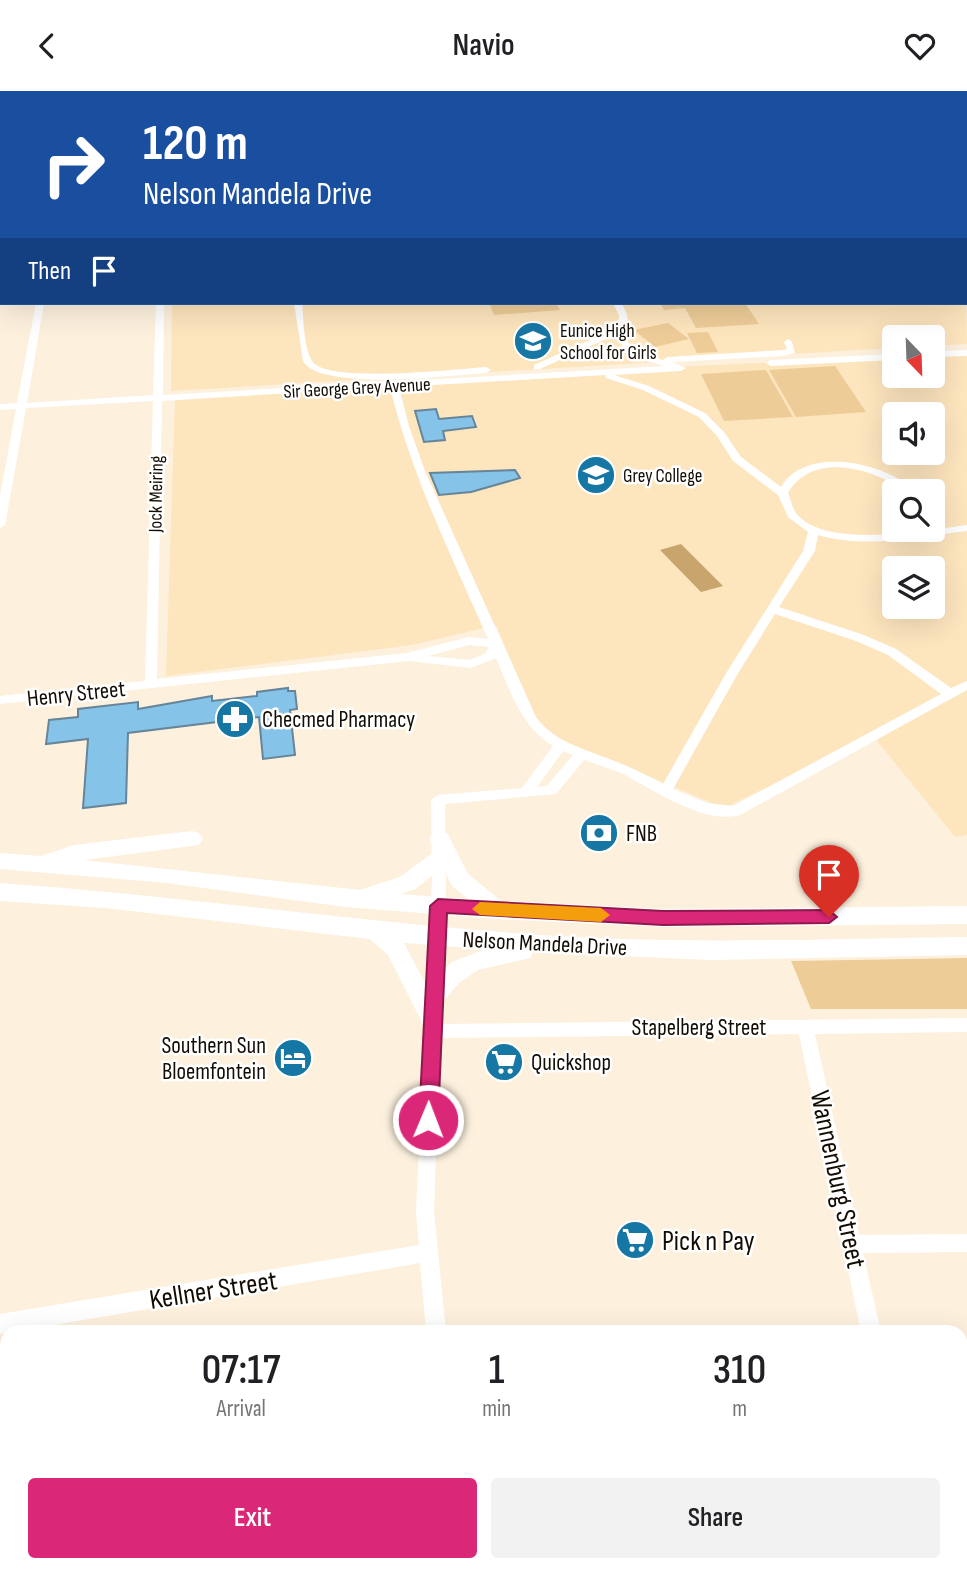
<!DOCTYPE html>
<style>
:root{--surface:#fff;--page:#f2f2f2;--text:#202124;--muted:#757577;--accent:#db2777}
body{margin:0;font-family:"Sofia Sans Condensed",sans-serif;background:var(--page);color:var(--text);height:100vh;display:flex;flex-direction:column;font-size:26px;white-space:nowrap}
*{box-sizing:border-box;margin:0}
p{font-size:23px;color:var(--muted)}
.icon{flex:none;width:38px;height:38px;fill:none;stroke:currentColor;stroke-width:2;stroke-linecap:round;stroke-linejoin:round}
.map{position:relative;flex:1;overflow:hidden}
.drawer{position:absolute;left:0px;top:1234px;width:968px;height:247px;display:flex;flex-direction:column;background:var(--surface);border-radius:21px 21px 0 0;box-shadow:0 7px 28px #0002}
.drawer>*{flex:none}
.hud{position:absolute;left:0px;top:0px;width:968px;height:214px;box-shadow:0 7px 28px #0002;background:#1a4fa0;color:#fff;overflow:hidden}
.needle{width:46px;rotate:157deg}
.fabs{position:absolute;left:882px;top:234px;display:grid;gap:14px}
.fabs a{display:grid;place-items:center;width:63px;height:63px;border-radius:7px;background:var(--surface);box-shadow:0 7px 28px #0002;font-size:35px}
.pin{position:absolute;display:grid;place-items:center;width:60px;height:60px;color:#fff;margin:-72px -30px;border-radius:50% 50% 50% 0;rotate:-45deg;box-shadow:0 0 7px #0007}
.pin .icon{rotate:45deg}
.me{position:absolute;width:77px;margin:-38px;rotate:1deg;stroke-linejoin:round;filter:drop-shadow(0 0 5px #0008)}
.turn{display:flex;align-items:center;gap:24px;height:147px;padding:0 28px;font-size:32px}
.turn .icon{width:91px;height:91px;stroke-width:2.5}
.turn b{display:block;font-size:49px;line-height:60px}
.then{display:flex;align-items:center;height:66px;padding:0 28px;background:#0003;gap:14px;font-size:26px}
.eta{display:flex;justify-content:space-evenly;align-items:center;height:119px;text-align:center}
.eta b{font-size:42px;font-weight:600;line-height:49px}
.cta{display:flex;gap:14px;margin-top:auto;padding:14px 28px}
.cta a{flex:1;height:80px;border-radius:7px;background:var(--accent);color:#fff;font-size:28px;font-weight:600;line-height:80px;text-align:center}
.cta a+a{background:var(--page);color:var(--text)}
header{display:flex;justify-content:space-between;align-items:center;height:91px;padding:0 28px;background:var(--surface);font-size:32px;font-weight:600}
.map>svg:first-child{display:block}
.built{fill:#fde5be;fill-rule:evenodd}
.green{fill:#edcc98}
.water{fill:#c7a56d}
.building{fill:#85c3e9;stroke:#668599;stroke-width:2}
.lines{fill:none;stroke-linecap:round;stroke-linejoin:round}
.minor{fill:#fff;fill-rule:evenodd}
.highway{fill:#fff;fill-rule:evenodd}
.route{fill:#db2777;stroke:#8e194d;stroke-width:2}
.slow{fill:#f59e0b}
.labels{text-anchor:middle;stroke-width:5;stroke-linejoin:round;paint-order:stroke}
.far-poi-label{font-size:19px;fill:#130c03;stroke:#fff;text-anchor:start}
.far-street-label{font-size:19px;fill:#130c03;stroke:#fff}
.street-label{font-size:23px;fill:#130c03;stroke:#fff}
.poi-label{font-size:23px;fill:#130c03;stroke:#fff;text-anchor:start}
.near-street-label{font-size:28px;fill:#130c03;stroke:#fff}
.near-poi-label{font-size:28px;fill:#130c03;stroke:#fff;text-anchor:start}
</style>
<header><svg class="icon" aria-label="back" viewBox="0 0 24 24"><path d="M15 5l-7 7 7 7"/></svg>Navio<svg class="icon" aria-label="heart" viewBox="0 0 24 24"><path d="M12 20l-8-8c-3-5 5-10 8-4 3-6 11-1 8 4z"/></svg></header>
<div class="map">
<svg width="967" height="1480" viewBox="0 0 967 1480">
<rect width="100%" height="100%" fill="#fdf1de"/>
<!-- built -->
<g class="built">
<path d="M966,194L967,253L933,255V247H894V257L171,300L172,212H966Z"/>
<path d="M967,263V744L955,746L873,645L724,717L541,640L496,534L412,554L166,585L175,306L582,280L894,266V285H933V264ZM894,324H933V362H894ZM894,401H933V439H894ZM894,478H933V516H894Z"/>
</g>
<!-- green -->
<g class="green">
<path d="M489,212H556L560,219L494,224Z"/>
<path d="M660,212H745L759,233L696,237L685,217L664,219Z"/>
<path d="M668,232L689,248L655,256L634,239Z"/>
<path d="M708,241L718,261L697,262L687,242Z"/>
<path d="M835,275L866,321L796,326L769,279Z"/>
<path d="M766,279L793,326L724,330L701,283Z"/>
<path d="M967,867V918H811L791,870Z"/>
</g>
<!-- water -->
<path class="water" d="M681,453L723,495L701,501L660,459Z"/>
<!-- building -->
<g class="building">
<path d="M436,318L439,328L472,325L476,336L443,340L445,349L424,351L415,320Z"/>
<path d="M515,379L520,387L471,401L439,404L430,382Z"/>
<path d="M288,597V600H295L297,618L290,619L295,664L263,668L259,626L128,642L126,712L83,717L88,648L46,653L49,629L78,626V618L138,611V618L212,605V610L257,605V601Z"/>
</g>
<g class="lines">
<!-- minor -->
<g class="minor">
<path d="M76,0H82L74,2Z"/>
<rect x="176" y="0" width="6" height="2"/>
<rect x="278" y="0" width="6" height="2"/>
<path d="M373,0H379L380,2H374Z"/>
<path d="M634,0H653L630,2Z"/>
<path d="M667,0L677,2H669Z"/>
<path d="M764,0H770L772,2H765Z"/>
<path d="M913,0L923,2H915Z"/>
<rect x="966" y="19" width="1" height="5"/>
<rect x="0" y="85" width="2" height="4"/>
<path d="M36,212H44L27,312L153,304L156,212H164L163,304L665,275C647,270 621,265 617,243L540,278H534V274L618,236L619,224L613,212H621C642,241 602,251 663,269L667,266L783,259L787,258L784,251L788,248L792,251L795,262L783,265L672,271L686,277L681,280L614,284L649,295L705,322L724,341L741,366L781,396C806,353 887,372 917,401C903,401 895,393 882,387C850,373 808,368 788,402C791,408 792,417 796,422C824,459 928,439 967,434V440C919,446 866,458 818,444L815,460L779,516L864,544L896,558L951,597L967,590V599L740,724C703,734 653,698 621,682C609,677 596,673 584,669L556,703L445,713L446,790L441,933L967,927V941L815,943L859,1144L967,1143V1161L863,1162L881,1241H861L799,943L440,947L434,1121L446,1241H426L420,1172L0,1243V1223L419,1154L416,1121L432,790L431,709L438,704L522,697L553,655C521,636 510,599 496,567L471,577L409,570L0,613V605L145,590L153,310L26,317L5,434L0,437V405L16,318L0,319V313L17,312ZM605,284L606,287L643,299L699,326L717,345L733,370L778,404L788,426L808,441L803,460L725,584L663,693C648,685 633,677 617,671C588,659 556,653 536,626L425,380L409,335L399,296ZM390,296C411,384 452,466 488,548L469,546L407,562L157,588L162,310ZM775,523L856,550L888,564L941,603L733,715L707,712L673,698L737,584ZM469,554L489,556L485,563L470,569L428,565ZM563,660L573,664L547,695L537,696Z"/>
<path d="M294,212H302C304,230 303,254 312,270C325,293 459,278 486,276L491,279L486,282C452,284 320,301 303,270Z"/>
<path d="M967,259V265L933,266V260Z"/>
<path d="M894,263V269L771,275L766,272L771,269Z"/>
<rect x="961" y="1433" width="6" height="22"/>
<path d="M454,1474H476L477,1480H455Z"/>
<path d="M703,1474H755L752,1480H700Z"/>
</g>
<!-- highway -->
<g class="highway">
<path d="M19,0H29L18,2Z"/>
<path d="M2,3V10L0,11V4Z"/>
<path d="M2,28V36L0,37V29Z"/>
<path d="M192,740L199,742L203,748L199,754L84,769L360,799L400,786L435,760L429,748L433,742H447L468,783L501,810L663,818L967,815V833L663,836L496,828L346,816L167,792L0,778V762L41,765L74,754ZM443,776L452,795L468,808L400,803L415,798Z"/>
<path d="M0,792C185,805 369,833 554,845C692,853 829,848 967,846V864L710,869L533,861L530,867L478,879L459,892L438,916L444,928L440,935L432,938L424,935L388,864L370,848L106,817L0,810ZM404,852L486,858L452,871L427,896Z"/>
</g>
</g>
<!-- route -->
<path class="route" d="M438,808L663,820L829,819L837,826L829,832L663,834L447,822L438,1029L435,1036L428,1038L422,1036L419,1029L430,815Z"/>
<!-- slow -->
<path class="slow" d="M480,811L601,817L610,824L601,831L480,824L472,818Z"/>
<!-- icons -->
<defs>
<g id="school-disc" transform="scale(2.0125)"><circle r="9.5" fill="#1777a4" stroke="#fff"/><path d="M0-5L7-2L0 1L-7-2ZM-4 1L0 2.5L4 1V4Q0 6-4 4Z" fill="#fff"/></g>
<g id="university-disc" transform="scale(2.0125)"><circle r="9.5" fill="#1777a4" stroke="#fff"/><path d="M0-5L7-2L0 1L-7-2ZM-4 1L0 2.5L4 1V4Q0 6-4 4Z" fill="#fff"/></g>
<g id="pharmacy-disc" transform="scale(2.0125)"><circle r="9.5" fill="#1777a4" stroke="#fff"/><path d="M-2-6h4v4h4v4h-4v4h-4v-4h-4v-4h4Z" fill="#fff"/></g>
<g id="bank-disc" transform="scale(2.0125)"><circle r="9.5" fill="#1777a4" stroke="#fff"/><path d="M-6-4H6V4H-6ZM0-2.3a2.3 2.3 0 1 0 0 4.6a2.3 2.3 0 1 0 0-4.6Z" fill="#fff"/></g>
<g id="hotel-disc" transform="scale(2.0125)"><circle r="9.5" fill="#1777a4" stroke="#fff"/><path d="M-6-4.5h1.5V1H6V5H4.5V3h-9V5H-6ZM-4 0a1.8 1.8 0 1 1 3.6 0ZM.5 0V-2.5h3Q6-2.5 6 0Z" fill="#fff"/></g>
<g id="supermarket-disc" transform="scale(2.0125)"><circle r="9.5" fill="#1777a4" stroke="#fff"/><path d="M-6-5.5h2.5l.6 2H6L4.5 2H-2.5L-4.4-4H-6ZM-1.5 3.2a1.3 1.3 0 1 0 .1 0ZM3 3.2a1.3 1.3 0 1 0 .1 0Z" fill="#fff"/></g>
</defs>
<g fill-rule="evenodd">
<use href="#school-disc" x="533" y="250"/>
<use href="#university-disc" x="596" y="384"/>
<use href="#pharmacy-disc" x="235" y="628"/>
<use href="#bank-disc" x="599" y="742"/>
<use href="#hotel-disc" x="293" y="967"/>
<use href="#supermarket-disc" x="504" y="971"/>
<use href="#supermarket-disc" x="635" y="1149"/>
</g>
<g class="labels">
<!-- far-poi labels -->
<g class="far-poi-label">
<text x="560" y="246">Eunice High<tspan x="560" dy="22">School for Girls</tspan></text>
<text x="623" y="391">Grey College</text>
</g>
<!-- far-street labels -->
<g class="far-street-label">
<text transform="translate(357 296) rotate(-3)" y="7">Sir George Grey Avenue</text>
<text transform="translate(155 403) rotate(-89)" y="7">Jock Meiring</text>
</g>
<!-- street labels -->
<g class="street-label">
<text transform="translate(76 602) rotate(-6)" y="8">Henry Street</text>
<text transform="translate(545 852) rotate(3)" y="8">Nelson Mandela Drive</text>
<text x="699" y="944">Stapelberg Street</text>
</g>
<!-- poi labels -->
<g class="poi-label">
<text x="262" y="636">Checmed Pharmacy</text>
<text x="626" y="750">FNB</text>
<text x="266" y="962" text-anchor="end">Southern Sun<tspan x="266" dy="26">Bloemfontein</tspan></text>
<text x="531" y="979">Quickshop</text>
</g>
<!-- near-street labels -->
<g class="near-street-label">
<text transform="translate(839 1088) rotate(78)" y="10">Wannenburg Street</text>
<text transform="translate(213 1198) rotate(-9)" y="10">Kellner Street</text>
</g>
<!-- near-poi labels -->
<g class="near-poi-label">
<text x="662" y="1159">Pick n Pay</text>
</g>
</g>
</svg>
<div class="fabs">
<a><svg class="needle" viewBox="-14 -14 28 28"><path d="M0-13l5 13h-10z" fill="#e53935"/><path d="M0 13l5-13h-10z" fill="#757577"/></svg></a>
<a><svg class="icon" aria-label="sound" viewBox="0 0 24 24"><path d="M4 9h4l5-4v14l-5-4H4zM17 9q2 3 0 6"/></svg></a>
<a><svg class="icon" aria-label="search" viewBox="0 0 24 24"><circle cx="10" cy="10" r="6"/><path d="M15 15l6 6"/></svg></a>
<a><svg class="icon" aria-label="layers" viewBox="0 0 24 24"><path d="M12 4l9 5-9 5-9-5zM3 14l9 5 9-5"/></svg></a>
</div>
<div class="pin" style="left:829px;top:826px;background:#d93025"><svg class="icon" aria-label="arrive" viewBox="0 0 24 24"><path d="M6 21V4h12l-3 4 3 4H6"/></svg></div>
<svg class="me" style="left:428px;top:1029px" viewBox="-20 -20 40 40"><circle r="17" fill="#db2777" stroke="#fff" stroke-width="3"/><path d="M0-11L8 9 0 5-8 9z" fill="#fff"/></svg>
<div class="hud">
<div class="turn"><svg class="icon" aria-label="right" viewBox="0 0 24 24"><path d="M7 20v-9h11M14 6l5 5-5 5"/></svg><div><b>120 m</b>Nelson Mandela Drive</div></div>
<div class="then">Then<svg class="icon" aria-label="arrive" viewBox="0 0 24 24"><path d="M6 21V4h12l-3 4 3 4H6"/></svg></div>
</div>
<section class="drawer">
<div class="eta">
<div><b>07:17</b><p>Arrival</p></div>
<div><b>1</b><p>min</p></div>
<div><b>310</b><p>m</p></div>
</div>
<div class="cta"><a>Exit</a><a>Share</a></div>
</section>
</div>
